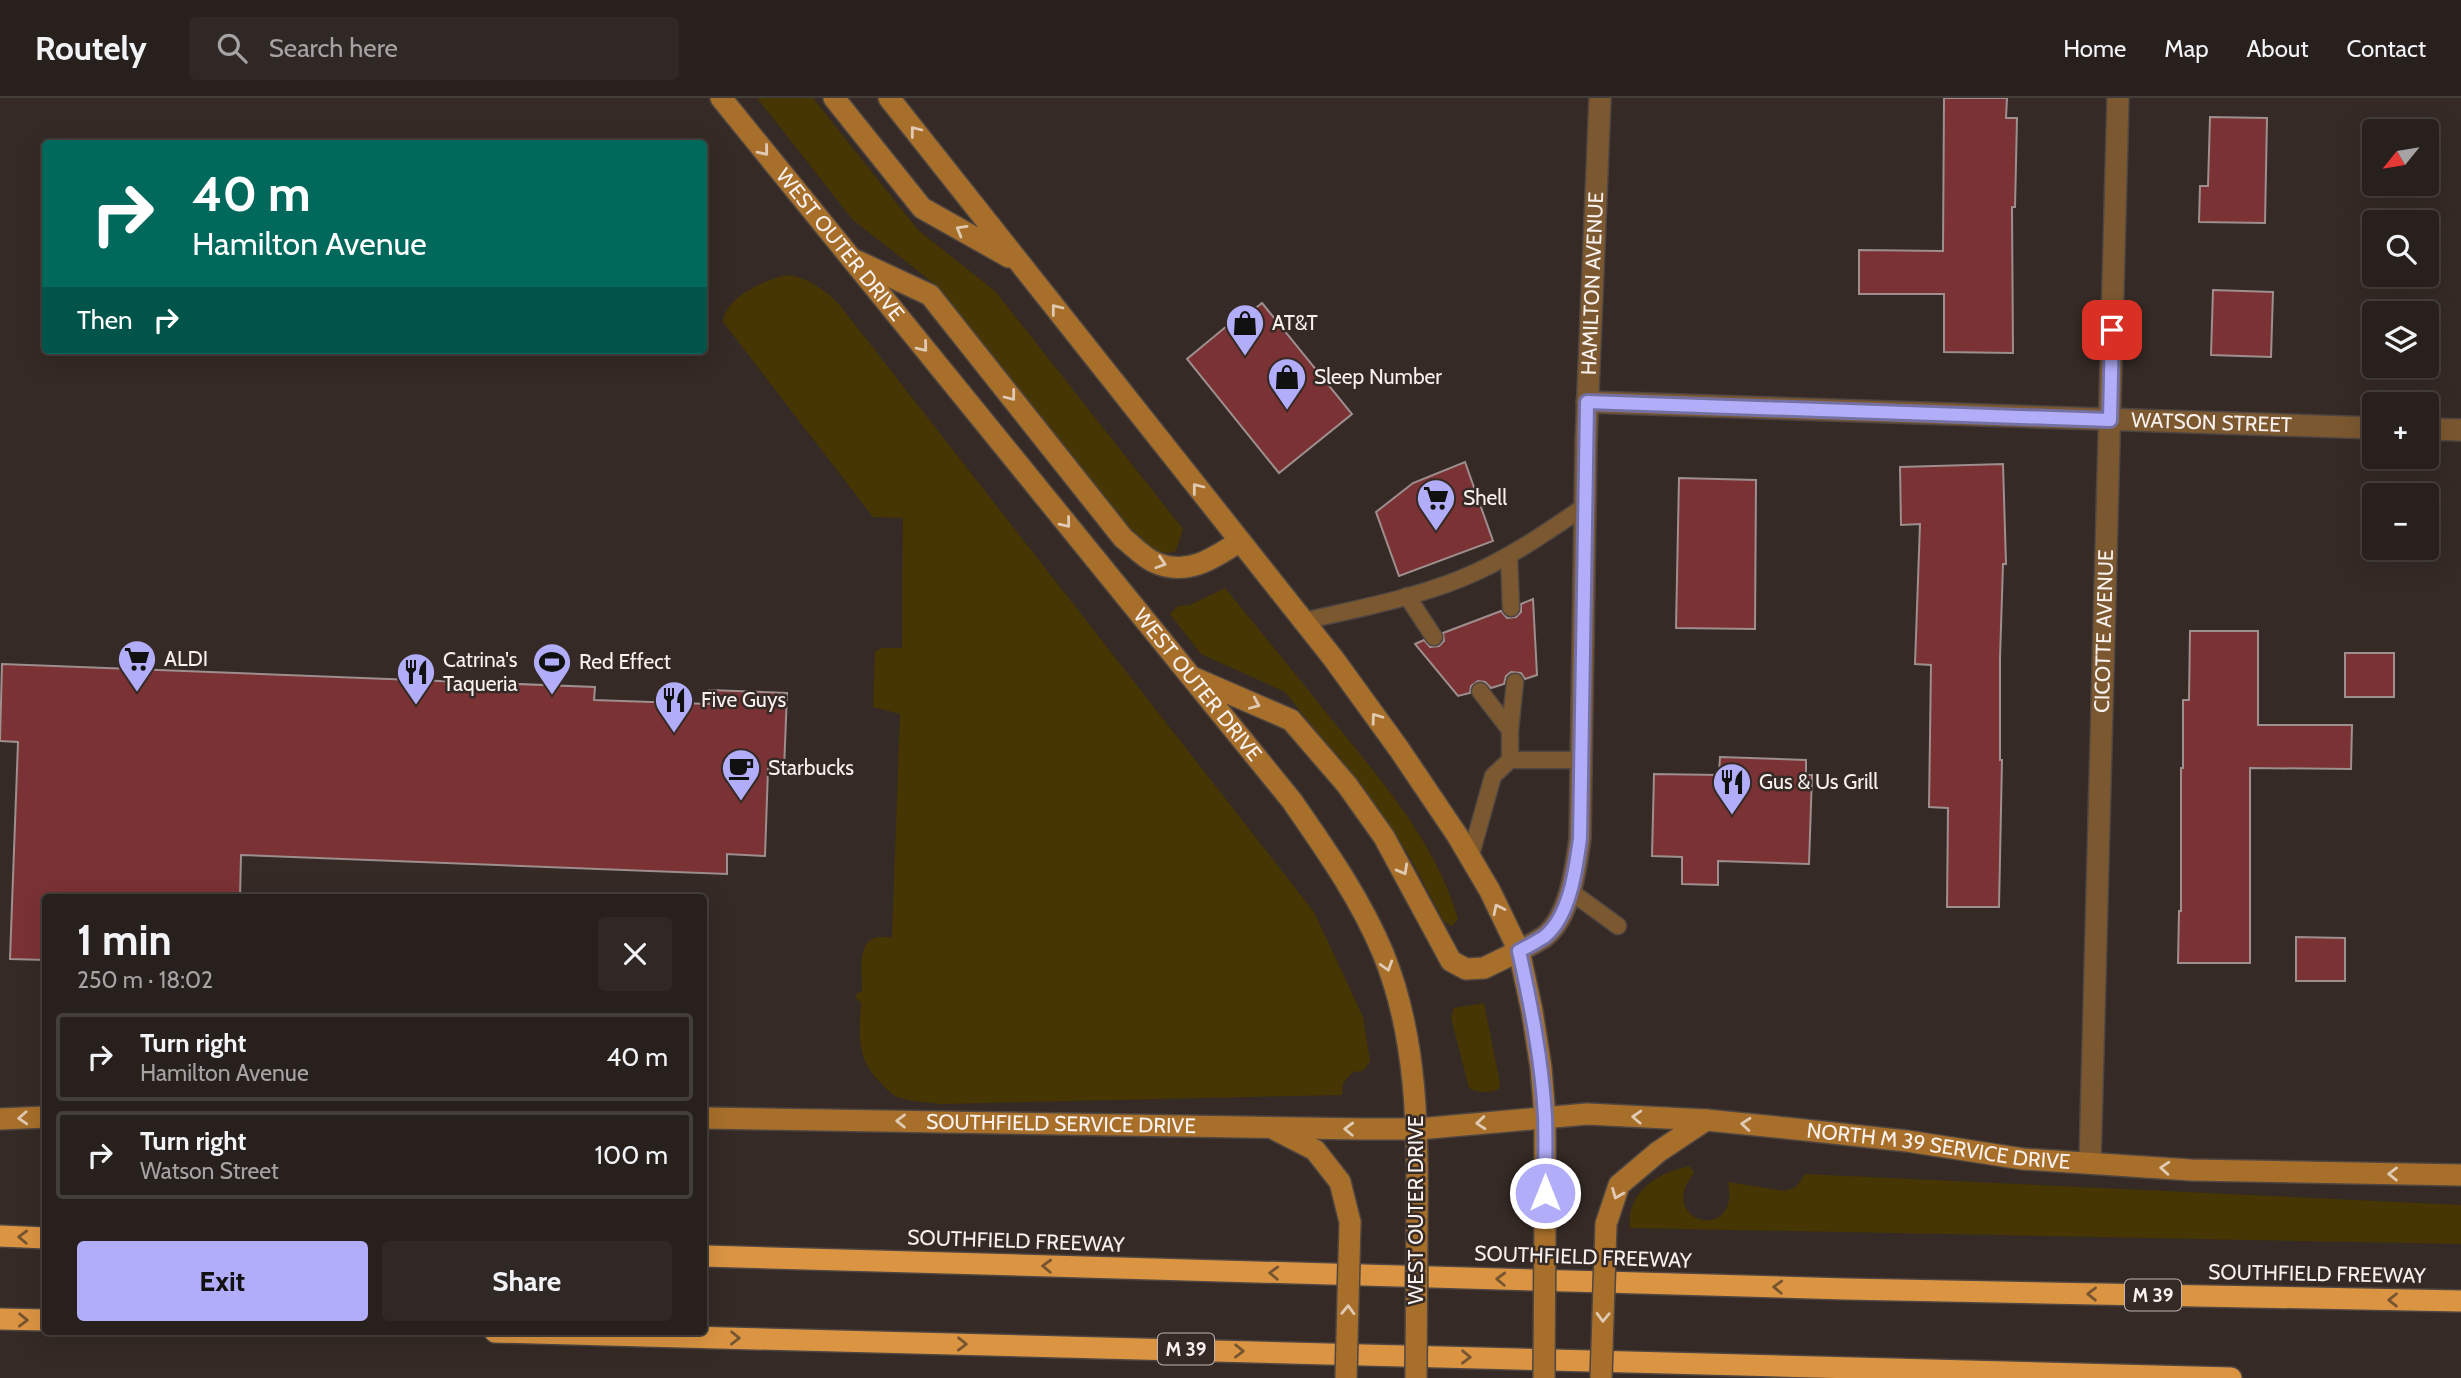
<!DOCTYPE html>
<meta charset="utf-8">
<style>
:root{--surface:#28201c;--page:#302825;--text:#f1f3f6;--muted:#a5a3a3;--line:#443e3b;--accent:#b2adf9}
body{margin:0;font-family:Cabin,sans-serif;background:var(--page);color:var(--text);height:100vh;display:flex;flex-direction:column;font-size:26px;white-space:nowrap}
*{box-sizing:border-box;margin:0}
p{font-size:23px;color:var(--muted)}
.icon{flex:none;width:38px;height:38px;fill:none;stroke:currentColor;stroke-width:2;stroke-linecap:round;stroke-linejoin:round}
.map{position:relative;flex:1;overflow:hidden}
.details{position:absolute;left:42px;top:796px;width:665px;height:441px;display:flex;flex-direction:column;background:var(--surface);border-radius:7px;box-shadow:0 7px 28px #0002,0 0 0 2px var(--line)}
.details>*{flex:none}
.top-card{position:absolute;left:42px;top:42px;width:665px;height:214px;border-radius:7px;box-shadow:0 7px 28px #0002,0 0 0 2px var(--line);background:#00695c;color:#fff;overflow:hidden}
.needle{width:46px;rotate:240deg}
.buttons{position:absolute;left:2362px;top:21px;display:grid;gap:14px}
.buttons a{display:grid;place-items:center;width:77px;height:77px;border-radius:7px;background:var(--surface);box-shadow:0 7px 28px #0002,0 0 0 2px var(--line);font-size:35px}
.pin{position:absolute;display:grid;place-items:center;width:60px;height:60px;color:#fff;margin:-30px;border-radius:14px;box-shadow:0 4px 10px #0006}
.me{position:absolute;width:77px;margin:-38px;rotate:0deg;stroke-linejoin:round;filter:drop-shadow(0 0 5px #0008)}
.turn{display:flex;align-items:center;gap:24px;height:147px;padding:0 35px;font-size:32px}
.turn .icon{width:91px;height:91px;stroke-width:2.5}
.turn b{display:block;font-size:49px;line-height:60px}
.then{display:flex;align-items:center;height:66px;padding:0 35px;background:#0003;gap:14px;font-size:26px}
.round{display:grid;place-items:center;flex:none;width:74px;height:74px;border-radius:7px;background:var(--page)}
.summary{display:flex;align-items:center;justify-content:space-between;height:119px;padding:0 35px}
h1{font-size:42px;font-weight:800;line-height:52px}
.primary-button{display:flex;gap:14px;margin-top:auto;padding:14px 35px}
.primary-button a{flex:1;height:80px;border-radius:7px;background:var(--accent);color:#111;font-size:28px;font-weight:800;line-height:80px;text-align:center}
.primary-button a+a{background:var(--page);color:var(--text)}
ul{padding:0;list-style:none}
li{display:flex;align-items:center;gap:21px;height:88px;margin:0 14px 10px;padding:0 21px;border:4px solid var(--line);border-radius:7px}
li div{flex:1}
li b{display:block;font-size:26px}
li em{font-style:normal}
header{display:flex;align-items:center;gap:42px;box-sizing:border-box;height:98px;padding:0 35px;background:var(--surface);border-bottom:2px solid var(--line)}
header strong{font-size:33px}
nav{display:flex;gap:38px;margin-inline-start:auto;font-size:24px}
.search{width:490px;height:63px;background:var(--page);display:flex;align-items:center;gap:18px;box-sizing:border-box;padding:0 24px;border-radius:7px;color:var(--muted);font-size:26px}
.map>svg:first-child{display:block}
.green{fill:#453604}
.building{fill:#7a3234;stroke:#9e8e8e;stroke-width:2}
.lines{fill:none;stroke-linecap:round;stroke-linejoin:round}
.lane-casing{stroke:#504641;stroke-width:19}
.street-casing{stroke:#504641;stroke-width:24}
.secondary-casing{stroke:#504641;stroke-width:24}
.highway-casing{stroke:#504641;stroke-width:24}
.lane{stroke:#7b5830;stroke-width:16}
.street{stroke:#7b5830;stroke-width:21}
.secondary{stroke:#a76f2a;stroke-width:21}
.highway{stroke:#db9542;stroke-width:21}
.secondary-bridge-casing{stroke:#504641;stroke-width:24;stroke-linecap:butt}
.secondary-bridge{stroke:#a76f2a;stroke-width:21}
.oneway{stroke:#e0cab3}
.oneway2{stroke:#775531}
.route-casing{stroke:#7470a2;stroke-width:18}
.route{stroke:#b2adf9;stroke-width:12}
.labels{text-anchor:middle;stroke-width:5;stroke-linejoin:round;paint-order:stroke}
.shield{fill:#352a25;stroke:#beb5b2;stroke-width:2}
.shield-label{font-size:19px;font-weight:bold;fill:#f9f1ee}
.street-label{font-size:21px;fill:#f9f1ee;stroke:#352a25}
.poi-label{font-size:21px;fill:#f9f1ee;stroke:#352a25;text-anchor:start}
</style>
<header>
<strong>Routely</strong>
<div class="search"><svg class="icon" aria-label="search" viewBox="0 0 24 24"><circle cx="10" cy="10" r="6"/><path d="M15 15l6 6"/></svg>Search here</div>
<nav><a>Home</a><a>Map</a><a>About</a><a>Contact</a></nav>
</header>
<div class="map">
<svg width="2461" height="1280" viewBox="0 0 2461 1280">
<rect width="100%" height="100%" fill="#352a25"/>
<!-- green -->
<g class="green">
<path d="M757,0H813L918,132L995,193L1183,431L1176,453C1161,458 1152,452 1139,443L932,184L853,122Z"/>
<path d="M788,177C809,180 823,191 838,205L1314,814L1363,919L1370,963L1363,973L1353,974L1343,985L1342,997L940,1006C927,1004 913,1004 901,1000C893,998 888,993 883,987C856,962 859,939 861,904L857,902L856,896L862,893C862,878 857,845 875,840C880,838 887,840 892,839L900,616L873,609L875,554L882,550H902L903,420L873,419L723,224C725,199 766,181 788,177Z"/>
<path d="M1225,490C1261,534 1297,578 1333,623C1382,683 1436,745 1458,821L1452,828L1444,824L1408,756L1365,695L1285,594L1201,556L1170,516L1178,508L1190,507Z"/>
<path d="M1484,905L1500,985L1499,991C1491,995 1477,995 1469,990L1451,920L1454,910Z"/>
<path d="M1690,1068L1694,1075C1654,1124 1741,1147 1728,1084L1784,1093L1796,1089L1805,1076L2461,1107V1146L1630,1130C1626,1093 1659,1074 1690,1068Z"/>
</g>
<!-- building -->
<g class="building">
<path d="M1944,0H2007L2006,20H2017L2015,109H2012L2013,255L1944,254V196H1859V152L1943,153Z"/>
<path d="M2210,19L2267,20L2265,125L2199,124L2200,88H2208Z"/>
<path d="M2213,192L2273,194L2271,259L2211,257Z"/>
<path d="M1262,205L1352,316L1279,375L1187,261L1228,227L1231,230Z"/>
<path d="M1465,364L1493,443L1399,478L1376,414L1413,385Z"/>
<path d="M2003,366L2006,466H2003L2000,560V662H2002L1999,809H1947L1948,710L1929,709L1931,567L1915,566L1920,426L1901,427L1900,369Z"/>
<path d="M1679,380L1756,382L1755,531L1676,530Z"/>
<path d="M1533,501L1537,577L1525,581L1521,575L1511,574L1506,578L1504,586L1491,590L1485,584L1478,583L1471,588L1470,595L1458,598L1415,546L1424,542L1430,549L1439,548L1444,543L1443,535L1501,513L1507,520L1516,519L1521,514V506Z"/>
<path d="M2190,533H2258V627H2352L2351,671L2250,670V865H2178L2179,813H2181V670H2183V602H2189Z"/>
<rect x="2345" y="555" width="49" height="44"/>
<path d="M2,566L595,589L594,602L709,606V592L787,595L784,672L768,671L765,758L727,756V776L241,757L240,800H46V862L10,861L18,644L0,643Z"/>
<path d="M1720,659L1806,662V677H1812L1809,766L1718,763V787L1682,786V759L1652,758L1654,676L1719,677Z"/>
<path d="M2296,839L2345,840V883H2296Z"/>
</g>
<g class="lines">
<!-- lane casing -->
<g class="lane-casing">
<g id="lane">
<path d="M1509,457L1511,510"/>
<path d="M1407,498L1434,539"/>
<path d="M1304,523C1356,511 1410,501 1460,481C1505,463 1546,435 1585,408"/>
<path d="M1480,593L1510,632"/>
<path d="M1510,662V632L1515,584"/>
<path d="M1470,760L1493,678L1510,662H1581"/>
<path d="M1570,793L1618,828"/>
</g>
</g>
<!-- street casing -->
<g class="street-casing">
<g id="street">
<path id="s1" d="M1587,304L2375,330"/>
<path d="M2427,331L2461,332"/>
<path id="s2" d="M1519,853C1527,849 1536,844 1544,839C1570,819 1576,770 1580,740L1586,343L1600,0"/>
<path id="s3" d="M2090,1065L2118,0"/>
</g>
</g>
<!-- secondary casing -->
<g class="secondary-casing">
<g id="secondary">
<path id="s4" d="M721,0L1292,703C1326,752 1360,800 1383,855C1417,938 1418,1030 1417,1119"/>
<path d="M834,0L922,110L1009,159"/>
<path d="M889,0L1333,560L1399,651L1457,737L1490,793L1519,853L1532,913L1541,970L1545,1019V1121"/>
<path d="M857,163L930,197L1123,440C1132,447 1143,459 1154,464C1186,479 1213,461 1240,443"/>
<path d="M1194,580L1291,622L1347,687L1384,739L1451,863L1466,871L1484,870L1519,853"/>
<path id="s5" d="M704,1020L1364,1031H1418L1587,1016L1706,1022L1786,1030L1907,1043L2023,1061L2191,1072L2461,1077"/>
<path d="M0,1021L46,1019"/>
<path d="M1274,1031L1315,1052L1340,1084L1350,1124"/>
<path d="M1606,1126L1619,1087L1658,1054L1706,1022"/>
</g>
</g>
<!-- highway casing -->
<g class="highway-casing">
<g id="highway">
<path d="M0,1138L46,1140"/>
<path d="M704,1158L1846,1191L2461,1203"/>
<path d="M0,1221L46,1222"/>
<path d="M495,1234L2231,1280"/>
</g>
</g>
<!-- lane -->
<use href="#lane" class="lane"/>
<!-- street -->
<use href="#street" class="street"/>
<!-- secondary -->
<use href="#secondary" class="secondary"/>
<!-- highway -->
<use href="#highway" class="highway"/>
<!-- secondary-bridge casing -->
<g class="secondary-bridge-casing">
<g id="secondary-bridge">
<path d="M1346,1280L1350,1124"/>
<path d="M1416,1280L1417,1119"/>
<path d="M1544,1280L1545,1121"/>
<path d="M1601,1280L1606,1126"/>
</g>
</g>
<!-- secondary-bridge -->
<use href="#secondary-bridge" class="secondary-bridge"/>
</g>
<!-- one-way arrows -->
<defs><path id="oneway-chevron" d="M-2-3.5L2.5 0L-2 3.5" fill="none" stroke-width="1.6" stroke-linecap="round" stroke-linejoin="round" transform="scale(1.75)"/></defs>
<g class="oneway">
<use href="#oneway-chevron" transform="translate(915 33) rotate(-128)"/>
<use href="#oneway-chevron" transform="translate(764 53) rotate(51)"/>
<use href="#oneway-chevron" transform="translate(961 132) rotate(-150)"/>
<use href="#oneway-chevron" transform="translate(1056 211) rotate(-128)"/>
<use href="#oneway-chevron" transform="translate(923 249) rotate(51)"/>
<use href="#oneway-chevron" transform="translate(1011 298) rotate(52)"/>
<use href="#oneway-chevron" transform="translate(1197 390) rotate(-128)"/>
<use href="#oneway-chevron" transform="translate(1066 425) rotate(51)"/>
<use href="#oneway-chevron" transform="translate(1161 465) rotate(18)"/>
<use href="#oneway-chevron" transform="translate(1255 606) rotate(23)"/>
<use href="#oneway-chevron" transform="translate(1376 620) rotate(-126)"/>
<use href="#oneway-chevron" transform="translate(1403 772) rotate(61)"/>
<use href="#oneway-chevron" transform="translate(1498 811) rotate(-116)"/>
<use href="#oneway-chevron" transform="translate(1387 868) rotate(73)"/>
<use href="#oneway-chevron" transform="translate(1637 1019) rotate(-177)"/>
<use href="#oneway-chevron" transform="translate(23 1020) rotate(177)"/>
<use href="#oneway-chevron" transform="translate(901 1023) rotate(-179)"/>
<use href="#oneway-chevron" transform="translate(1481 1025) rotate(175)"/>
<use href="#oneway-chevron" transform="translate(1746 1026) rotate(-175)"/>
<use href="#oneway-chevron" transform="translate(1349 1031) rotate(-178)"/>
<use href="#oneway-chevron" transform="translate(2165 1070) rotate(-176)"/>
<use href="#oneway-chevron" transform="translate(2393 1076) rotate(-179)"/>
<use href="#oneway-chevron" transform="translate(1617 1096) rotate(112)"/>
<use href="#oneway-chevron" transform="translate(1348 1212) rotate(-88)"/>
<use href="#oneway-chevron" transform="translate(1603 1219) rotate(92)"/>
</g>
<g class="oneway2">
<use href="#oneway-chevron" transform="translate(23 1139) rotate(-178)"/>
<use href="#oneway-chevron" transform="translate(1047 1168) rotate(-178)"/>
<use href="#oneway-chevron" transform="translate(1274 1175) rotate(-178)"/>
<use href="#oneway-chevron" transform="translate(1501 1181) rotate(-178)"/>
<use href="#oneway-chevron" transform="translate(1778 1189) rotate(-178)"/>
<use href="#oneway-chevron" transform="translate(2092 1196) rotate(-179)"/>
<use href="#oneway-chevron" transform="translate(2393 1202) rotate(-179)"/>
<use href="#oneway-chevron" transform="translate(23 1222) rotate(1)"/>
<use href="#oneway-chevron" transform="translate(735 1240) rotate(1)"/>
<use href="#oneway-chevron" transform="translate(962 1246) rotate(1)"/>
<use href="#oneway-chevron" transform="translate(1239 1253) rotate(1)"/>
<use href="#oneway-chevron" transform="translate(1466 1259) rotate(1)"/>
</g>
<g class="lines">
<!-- route casing -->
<g class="route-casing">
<path id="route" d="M1545,1095C1545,1070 1546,1045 1545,1019C1542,963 1531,908 1519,853C1527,849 1536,844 1544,839C1570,819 1576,770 1580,740L1587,304L2110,322L2112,232"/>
</g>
<!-- route -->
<use href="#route" class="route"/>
</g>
<!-- icons -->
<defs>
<g id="shop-pin" transform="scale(2.0125)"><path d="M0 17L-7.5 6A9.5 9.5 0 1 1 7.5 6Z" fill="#b2adf9" stroke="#352a25"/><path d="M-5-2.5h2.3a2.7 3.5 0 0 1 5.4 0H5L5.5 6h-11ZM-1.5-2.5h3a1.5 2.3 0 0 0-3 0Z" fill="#111"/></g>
<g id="supermarket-pin" transform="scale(2.0125)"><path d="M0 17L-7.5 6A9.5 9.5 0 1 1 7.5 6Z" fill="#b2adf9" stroke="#352a25"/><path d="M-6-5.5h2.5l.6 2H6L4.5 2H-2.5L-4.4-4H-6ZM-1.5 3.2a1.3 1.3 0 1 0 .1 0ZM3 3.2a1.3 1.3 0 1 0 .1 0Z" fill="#111"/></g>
<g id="stadium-pin" transform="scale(2.0125)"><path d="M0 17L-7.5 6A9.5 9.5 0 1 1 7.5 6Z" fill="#b2adf9" stroke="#352a25"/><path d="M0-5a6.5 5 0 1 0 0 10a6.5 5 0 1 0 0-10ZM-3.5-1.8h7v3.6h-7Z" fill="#111"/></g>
<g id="restaurant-pin" transform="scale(2.0125)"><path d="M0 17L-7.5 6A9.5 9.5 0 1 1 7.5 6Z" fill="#b2adf9" stroke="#352a25"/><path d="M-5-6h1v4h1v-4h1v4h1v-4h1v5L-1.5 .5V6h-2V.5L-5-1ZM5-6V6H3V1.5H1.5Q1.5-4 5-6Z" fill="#111"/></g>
<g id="cafe-pin" transform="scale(2.0125)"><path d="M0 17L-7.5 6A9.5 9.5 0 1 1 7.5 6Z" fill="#b2adf9" stroke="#352a25"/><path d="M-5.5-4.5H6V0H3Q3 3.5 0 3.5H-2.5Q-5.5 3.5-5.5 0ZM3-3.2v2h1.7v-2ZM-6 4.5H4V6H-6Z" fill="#111"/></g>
</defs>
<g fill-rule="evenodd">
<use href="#shop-pin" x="1245" y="225"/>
<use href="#shop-pin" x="1287" y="279"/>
<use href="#supermarket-pin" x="1436" y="400"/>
<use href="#supermarket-pin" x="137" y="561"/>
<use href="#stadium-pin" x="552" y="564"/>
<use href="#restaurant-pin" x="416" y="574"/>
<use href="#restaurant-pin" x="674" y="602"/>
<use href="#cafe-pin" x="741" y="670"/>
<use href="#restaurant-pin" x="1732" y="684"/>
</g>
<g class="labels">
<!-- shield labels -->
<g class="shield">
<rect x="2125" y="1181.5" width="56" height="31" rx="5"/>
<rect x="1158" y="1235.5" width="56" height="31" rx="5"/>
</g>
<g class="shield-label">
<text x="2153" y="1204">M 39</text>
<text x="1186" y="1258">M 39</text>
</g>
<!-- street labels -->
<g class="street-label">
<text dy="7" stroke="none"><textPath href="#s4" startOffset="189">WEST OUTER DRIVE</textPath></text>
<text dy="7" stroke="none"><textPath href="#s2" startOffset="691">HAMILTON AVENUE</textPath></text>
<text dy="7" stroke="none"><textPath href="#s1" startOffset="625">WATSON STREET</textPath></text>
<text dy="7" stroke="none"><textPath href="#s3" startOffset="532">CICOTTE AVENUE</textPath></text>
<text dy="7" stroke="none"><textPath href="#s4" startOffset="756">WEST OUTER DRIVE</textPath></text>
<text dy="7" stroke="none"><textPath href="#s5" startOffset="357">SOUTHFIELD SERVICE DRIVE</textPath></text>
<text dy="7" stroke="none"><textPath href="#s5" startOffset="1237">NORTH M 39 SERVICE DRIVE</textPath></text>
<text transform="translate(1416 1112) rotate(-90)" y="7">WEST OUTER DRIVE</text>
<text transform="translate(1016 1143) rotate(2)" y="7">SOUTHFIELD FREEWAY</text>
<text transform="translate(1583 1159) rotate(2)" y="7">SOUTHFIELD FREEWAY</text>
<text transform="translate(2317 1176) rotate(1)" y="7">SOUTHFIELD FREEWAY</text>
</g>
<!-- poi labels -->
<g class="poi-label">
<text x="1272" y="232">AT&amp;T</text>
<text x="1314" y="286">Sleep Number</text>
<text x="1463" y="407">Shell</text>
<text x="164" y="568">ALDI</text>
<text x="443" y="569">Catrina's<tspan x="443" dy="24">Taqueria</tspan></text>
<text x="579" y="571">Red Effect</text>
<text x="701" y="609">Five Guys</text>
<text x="768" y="677">Starbucks</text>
<text x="1759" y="691">Gus &amp; Us Grill</text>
</g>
</g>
</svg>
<div class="buttons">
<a><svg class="needle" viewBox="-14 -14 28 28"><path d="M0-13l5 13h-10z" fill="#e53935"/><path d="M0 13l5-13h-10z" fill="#a5a3a3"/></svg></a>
<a><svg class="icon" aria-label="search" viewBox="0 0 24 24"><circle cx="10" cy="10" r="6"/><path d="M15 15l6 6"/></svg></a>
<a><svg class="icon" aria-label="layers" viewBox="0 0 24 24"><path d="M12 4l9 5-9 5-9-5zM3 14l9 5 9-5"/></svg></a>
<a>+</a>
<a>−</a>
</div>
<div class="pin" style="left:2112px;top:232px;background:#d93025"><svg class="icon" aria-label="arrive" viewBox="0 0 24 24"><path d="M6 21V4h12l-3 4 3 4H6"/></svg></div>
<svg class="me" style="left:1545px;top:1095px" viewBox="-20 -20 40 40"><circle r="17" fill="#b2adf9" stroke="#fff" stroke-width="3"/><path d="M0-11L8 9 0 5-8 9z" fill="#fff"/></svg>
<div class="top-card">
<div class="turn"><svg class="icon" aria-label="right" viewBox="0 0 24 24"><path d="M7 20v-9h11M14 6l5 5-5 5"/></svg><div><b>40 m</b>Hamilton Avenue</div></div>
<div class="then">Then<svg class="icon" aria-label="right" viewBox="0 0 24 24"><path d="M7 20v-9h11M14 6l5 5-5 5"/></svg></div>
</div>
<section class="details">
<div class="summary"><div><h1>1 min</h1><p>250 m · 18:02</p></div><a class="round"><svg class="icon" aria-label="close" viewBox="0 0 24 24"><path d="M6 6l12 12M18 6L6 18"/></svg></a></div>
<ul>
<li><svg class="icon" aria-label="right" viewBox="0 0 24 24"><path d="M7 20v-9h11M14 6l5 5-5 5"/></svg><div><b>Turn right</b><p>Hamilton Avenue</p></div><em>40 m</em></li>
<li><svg class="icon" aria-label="right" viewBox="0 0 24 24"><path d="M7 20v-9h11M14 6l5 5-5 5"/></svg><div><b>Turn right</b><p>Watson Street</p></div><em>100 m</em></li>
</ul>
<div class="primary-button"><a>Exit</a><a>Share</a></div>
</section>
</div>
